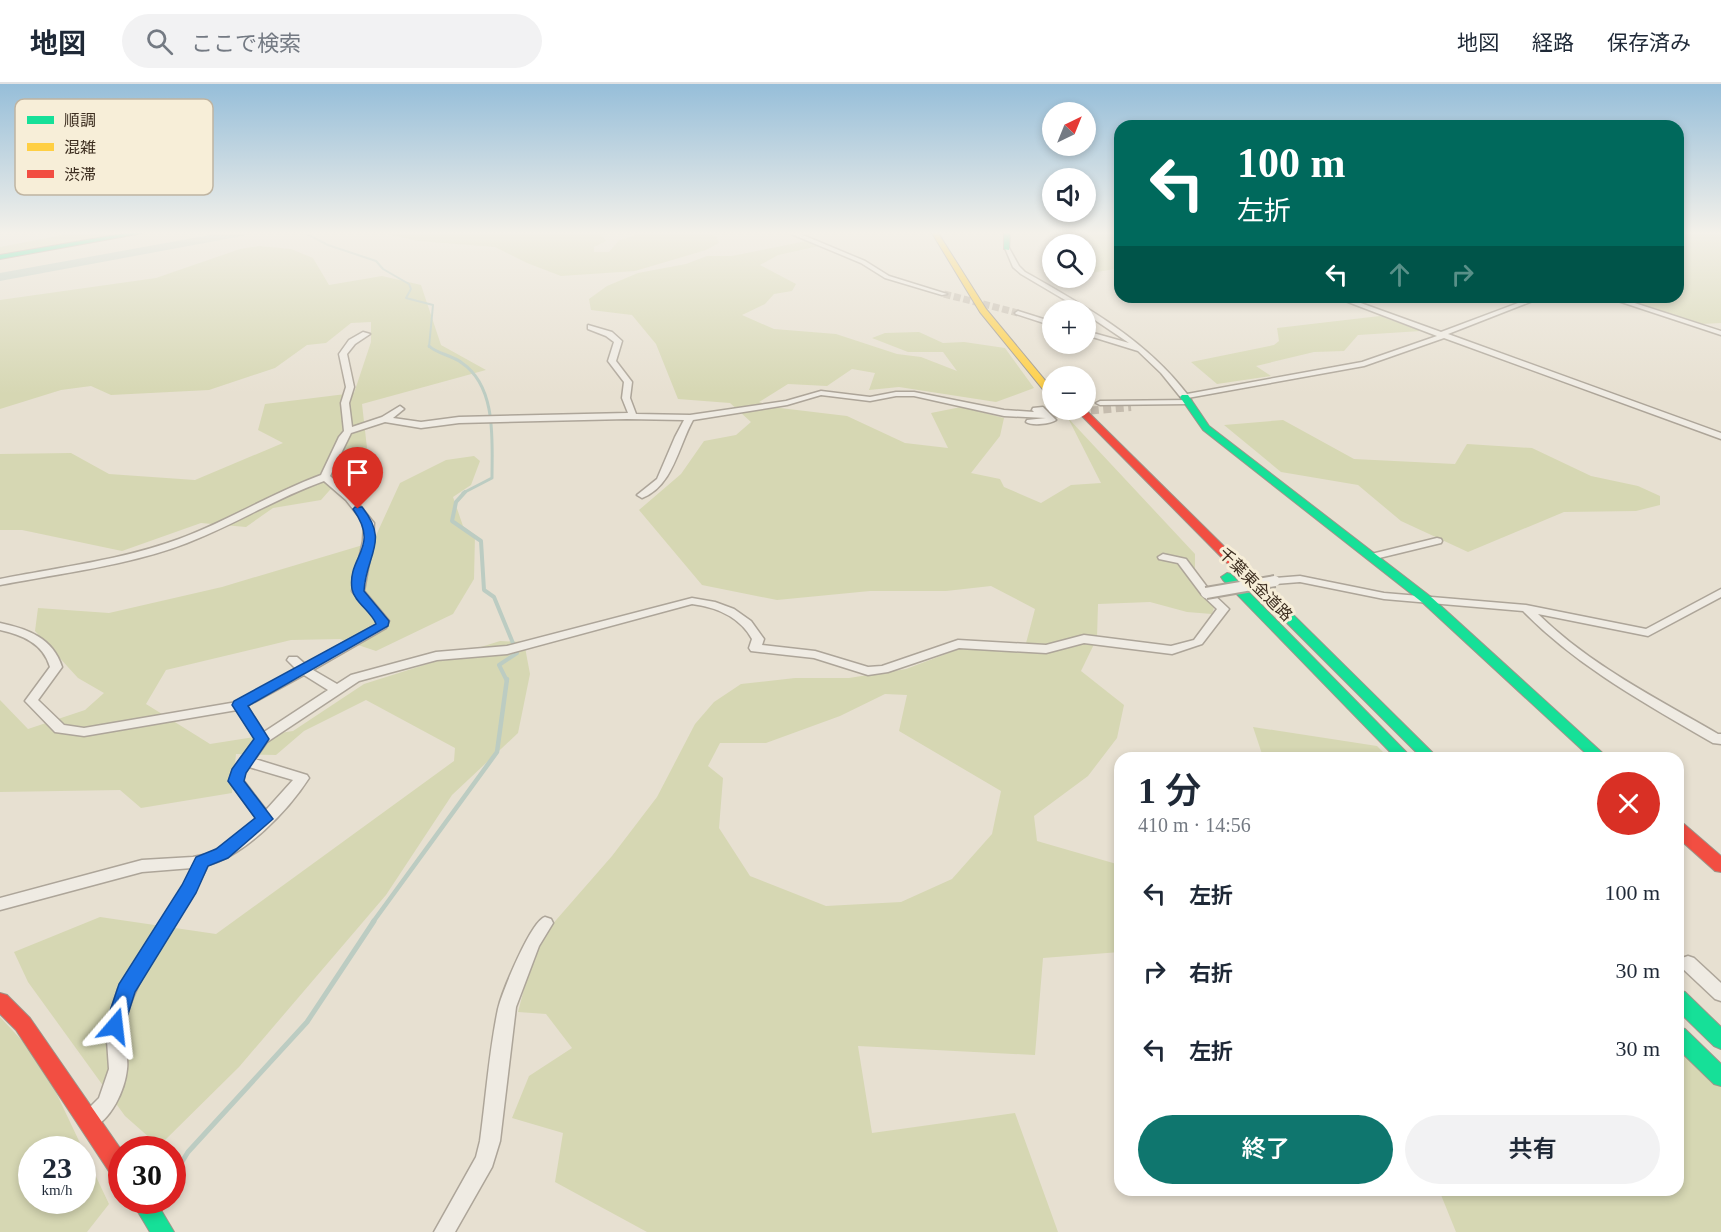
<!DOCTYPE html>
<html lang="ja">
<meta charset="utf-8">
<style>
:root{--surface:#fff;--page:#f2f2f3;--text:#1f2937;--muted:#747a83;--line:#e0e1e3;--accent:#0f766e}
body{margin:0;font-family:"Times New Roman","Noto Sans JP",serif;background:var(--page);color:var(--text);height:100vh;display:flex;flex-direction:column;font-size:22px;white-space:nowrap}
*{box-sizing:border-box;margin:0}
p{font-size:20px;color:var(--muted)}
.icon{flex:none;width:33px;height:33px;fill:none;stroke:currentColor;stroke-width:2;stroke-linecap:round;stroke-linejoin:round}
.map{position:relative;flex:1;overflow:hidden}
.side{position:absolute;left:1114px;top:668px;width:570px;height:444px;display:flex;flex-direction:column;background:var(--surface);border-radius:18px;box-shadow:0 3px 9px #0003}
.side>*{flex:none}
.hud{position:absolute;left:1114px;top:36px;width:570px;height:183px;border-radius:18px;box-shadow:0 3px 9px #0003;background:#00695c;color:#fff;overflow:hidden}
.needle{width:39px;rotate:43deg}
.controls{position:absolute;left:1042px;top:18px;display:grid;gap:12px}
.controls a{display:grid;place-items:center;width:54px;height:54px;border-radius:50%;background:var(--surface);box-shadow:0 3px 9px #0003;font-size:30px}
.speed{position:absolute;left:18px;top:1052px;display:flex;gap:12px;font-size:30px;font-weight:700;text-align:center}
.speed>*{display:grid;place-content:center;width:78px;height:78px;border-radius:50%;background:var(--surface);box-shadow:0 3px 9px #0003;line-height:1}
.speed small{font-size:15px;font-weight:400}
.speed .limit{border:9px solid #d22;background:#fff;color:#111}
.pin{position:absolute;display:grid;place-items:center;width:51px;height:51px;color:#fff;margin:-62px -26px;border-radius:50% 50% 50% 0;rotate:-45deg;box-shadow:0 0 6px #0007}
.pin .icon{rotate:45deg}
.me{position:absolute;width:66px;margin:-33px;rotate:17deg;stroke-linejoin:round;filter:drop-shadow(0 0 4px #0008)}
.turn{display:flex;align-items:center;gap:21px;height:126px;padding:0 24px;font-size:27px}
.turn .icon{width:78px;height:78px;stroke-width:2.5}
.turn b{display:block;font-size:42px;line-height:51px}
.lanes{display:flex;align-items:center;height:57px;padding:0 24px;background:#0003;justify-content:center;gap:30px;direction:ltr}
.lanes .off{opacity:.35}
.round{display:grid;place-items:center;flex:none;width:63px;height:63px;border-radius:32px;background:var(--page)}
.summary{display:flex;align-items:center;justify-content:space-between;height:102px;padding:0 24px}
h1{font-size:36px;font-weight:600;line-height:45px}
.action{display:flex;gap:12px;margin-top:auto;padding:12px 24px}
.action a{flex:1;height:69px;border-radius:36px;background:var(--accent);color:#fff;font-size:24px;font-weight:600;line-height:69px;text-align:center}
.action a+a{background:var(--page);color:var(--text)}
ul{padding:0;list-style:none}
li{display:flex;align-items:center;gap:18px;height:78px;padding:0 24px}
li div{flex:1}
li b{display:block;font-size:22px}
li em{font-style:normal}
header{display:flex;align-items:center;gap:36px;box-sizing:border-box;height:84px;padding:0 30px;background:var(--surface);border-bottom:2px solid var(--line)}
header strong{font-size:28px}
nav{display:flex;gap:33px;margin-inline-start:auto;font-size:21px}
.search{width:420px;height:54px;background:var(--page);display:flex;align-items:center;gap:15px;box-sizing:border-box;padding:0 21px;border-radius:33px;color:var(--muted);font-size:22px}
.map>svg:first-child{display:block}
.green{fill:#d6d7b3;fill-rule:evenodd}
.lines{fill:none;stroke-linecap:round;stroke-linejoin:round}
.stream-far4{stroke:#bcccc2;stroke-width:2}
.stream-far3{stroke:#bcccc2;stroke-width:3}
.stream-far2{stroke:#bcccc2;stroke-width:4}
.stream-far1{stroke:#bcccc2;stroke-width:4.5}
.stream{stroke:#bcccc2;stroke-width:5}
.river{fill:#bcccc2;fill-rule:evenodd}
.street-tunnel-far1{stroke:#c5bcae;stroke-width:7;stroke-dasharray:7 3;stroke-linecap:butt}
.street-tunnel{stroke:#c5bcae;stroke-width:8;stroke-dasharray:8 4.5;stroke-linecap:butt}
.street-casing{stroke:#ada599;stroke-width:3}
.fast-casing{stroke:#9c958a;stroke-width:2}
.slow-casing{stroke:#9c958a;stroke-width:2}
.jam-casing{stroke:#9c958a;stroke-width:2}
.street{fill:#efebe3;fill-rule:evenodd}
.fast{fill:#16e098;fill-rule:evenodd}
.slow{fill:#ffcf43;fill-rule:evenodd}
.jam{fill:#f24e42;fill-rule:evenodd}
.street-bridge-casing{stroke:#ada599;stroke-width:14;stroke-linecap:butt}
.street-bridge{stroke:#efebe3;stroke-width:10}
.route{fill:#1a73e8;stroke:#114b97;stroke-width:1.5}
.labels{text-anchor:middle;stroke-width:6;stroke-linejoin:round;paint-order:stroke}
.street-label{font-size:16px;fill:#3d2e20;stroke:#f7eed8}
.key{fill:#f7eed8;stroke:#bfb4a1;stroke-width:1.5}
.key-label{font-size:16px;fill:#3d2e20}
</style>
<header>
<strong>地図</strong>
<div class="search"><svg class="icon" aria-label="search" viewBox="0 0 24 24"><circle cx="10" cy="10" r="6"/><path d="M15 15l6 6"/></svg>ここで検索</div>
<nav><a>地図</a><a>経路</a><a>保存済み</a></nav>
</header>
<div class="map">
<svg width="1721" height="1148" viewBox="0 0 1721 1148">
<rect width="100%" height="100%" fill="#e7e0d1"/>
<!-- green -->
<g class="green">
<path d="M73,149L118,150L0,171V163Z"/>
<path d="M383,149H600L606,157L594,163V168H609L618,157L640,149H709L717,153L719,159L706,166L635,187L561,192L527,179L495,163L418,157Z"/>
<path d="M1052,149H1120V184L1086,190V160H1081L1089,157L1075,152Z"/>
<path d="M1679,149H1721V239L1702,240L1619,213H1678Z"/>
<path d="M806,157L819,162L778,171L760,181L796,200L792,207L774,210L765,220L742,231L774,245L836,250L897,270L921,273L957,287L943,268H908L872,254L885,249L919,248L943,259L964,258L1005,264L1034,304L996,318L899,303L869,306L875,289L852,285L827,302L788,300L759,318L780,324L847,332L905,359L948,364L931,329L961,323L1004,334L1000,352L971,389L1000,395L1004,403L1041,419L1071,401L1101,399L1068,334L1195,470V485L1216,518L1212,530L1187,528L1150,518L1098,520L1097,554L1081,587L1124,621L1117,654L1088,692L1034,732L1037,757L1120,781V868L1043,874L1035,971L858,962L872,1049L1015,1029L1058,1148H647L555,1098L563,1049L512,1034L529,992L572,964L546,930L518,928L536,859L612,772L657,713L695,640L714,618L741,600L795,594H849L906,585L959,565L997,561L1025,563L1035,525L991,502L946,507H870L777,516L702,501L639,426L681,390L704,357L736,351L751,338L730,319L678,315L656,260L632,231L591,226L589,215L607,202L638,189L686,180L707,172H732ZM885,610L907,611L899,647L1001,707L992,750L952,795L901,818L826,822L750,792L719,744L723,694L708,682L720,659H766L840,632Z"/>
<path d="M259,162L291,165L313,174L329,201L382,192L421,201L441,261L486,286L362,320L367,364L321,416L273,424L246,443L201,439L122,467L22,446H0V370L71,369L109,390L195,396L283,359L258,346L265,320L354,309L371,258V238L351,239L326,259L307,261L275,284L209,306L111,311L91,302L61,306L0,325V216L156,194L240,165Z"/>
<path d="M1380,232L1421,247L1358,251L1344,267L1314,268L1256,282L1271,292L1217,300L1191,278L1274,261L1279,257L1277,244Z"/>
<path d="M1283,336L1354,375L1455,380L1467,360L1532,364L1591,392L1638,402L1660,412V421L1636,427L1564,428L1468,468L1401,437L1358,401L1281,388L1224,341Z"/>
<path d="M474,372L480,377L471,401L453,413L463,442L475,451L474,495L453,530L376,567L340,555L291,556L166,586L146,620L210,660L293,647L364,600L500,557L524,558L530,590L518,649L452,711L386,811L239,983L159,1062L125,1032L28,898L14,868L100,833L216,850L454,677L455,664L366,616L304,647L276,671L236,670L232,709L141,724L120,706L0,708V616L28,645L85,626L104,609L78,594L35,547L38,524L109,529L222,503L373,458L400,399L446,376Z"/>
<path d="M1253,643L1377,662L1388,673H1263Z"/>
<path d="M0,933L41,977L109,1120L87,1148H0ZM32,1065H82V1116H32Z"/>
<path d="M1679,960L1721,999V1148H1456L1439,1106H1678Z"/>
</g>
<g class="lines">
<!-- stream-far4 -->
<path class="stream-far4" d="M305,149L328,161L376,177L383,185L409,200L411,205L406,214L433,221L429,263"/>
<!-- stream-far3 -->
<path class="stream-far3" d="M429,262C437,270 452,271 462,279C497,303 492,357 492,394L463,409"/>
<!-- stream-far2 -->
<path class="stream-far2" d="M465,408L456,418L452,437L481,457L484,506L494,513L517,569L499,581L507,597"/>
<!-- stream-far1 -->
<path class="stream-far1" d="M373,838L497,668L507,595"/>
<!-- stream -->
<path class="stream" d="M172,1094L188,1068L307,938L374,837"/>
<!-- river -->
<path class="river" d="M221,149H248L242,152L0,197V189Z"/>
<!-- street-tunnel-far1 -->
<path class="street-tunnel-far1" d="M944,210L1018,229"/>
<!-- street-tunnel -->
<path class="street-tunnel" d="M1041,331L1131,323"/>
<!-- street casing -->
<g class="street-casing">
<g id="street">
<path d="M789,149H798L865,177L889,192L947,210L942,211L885,194L861,179Z"/>
<path d="M1005,164H1009L1019,182L1025,188C1085,222 1145,255 1187,310L1362,278L1437,252L1335,213H1344L1441,248L1534,213H1543L1448,250L1721,349V355L1444,254L1364,282L1182,315L1161,289L1138,267L1086,251V247L1129,259L1086,230V226H1082L1021,190L1013,183Z"/>
<path d="M1606,213H1616L1721,247V251Z"/>
<path d="M1018,227L1053,238V242L1016,230L1015,229Z"/>
<path d="M588,241L612,248L622,257L616,277L632,298L630,314L636,330L690,331L786,317L821,307L870,313L896,308H914L1004,326L1034,328L1032,326L1033,324L1043,323L1056,336C1050,340 1032,342 1026,338L1027,336L1046,334L1004,332L914,312H896L870,317L821,311L787,321L693,336C678,363 673,402 642,414L637,411L657,395L675,353L684,336L627,335L459,339L421,344L385,338L351,349L330,392L352,412L374,439L373,457L364,507L389,537L386,544L313,586L337,600L351,591L436,568L507,562L692,514L715,518L734,525L751,537L764,555L762,561L815,567L868,583L882,582L958,556L1046,561L1084,551L1171,562L1194,556L1217,525L1202,511L1178,479L1159,475L1158,473L1163,470L1186,475L1210,507L1229,525L1202,560L1172,570L1084,559L1046,569L959,564L888,588L868,591L814,574L751,567L749,564L752,555C740,533 716,523 692,520L507,570L437,576L359,597L267,658L255,675L307,691L309,694C288,727 245,771 208,781C184,834 137,884 125,939C121,954 129,970 127,985C125,1006 111,1037 90,1045L83,1042L81,1036L83,1030L99,1014L109,985L106,942L118,905L184,801L192,784L142,788L0,826V814L142,776L193,773L208,770L228,759L257,735L229,697L233,685L255,655L237,626L84,652L55,648L25,617L50,583C43,559 22,551 0,546V539C28,545 53,554 62,583L38,616L64,641L84,644L237,618L296,585L287,576L289,573H297L305,580L377,540V537L352,507L363,457L364,439L346,416L324,397C276,414 234,441 187,459C127,482 62,489 0,501V495C60,483 122,476 179,455C228,437 272,409 321,391L339,353L344,347L341,319L346,303L339,270L349,256L363,248L370,250L355,260L347,270L354,303L349,319L352,343L382,333L400,322L404,325L393,334L421,338L459,333L628,329L622,314L624,298L608,277L614,258L606,252L588,245ZM304,591L328,606L264,648L247,622ZM249,683L293,696L266,726L243,696L245,689Z"/>
<path d="M1191,316V320H1188L1100,321L1096,319L1100,317Z"/>
<path d="M1437,454L1441,455L1442,457L1441,459L1371,476L1366,473L1367,471Z"/>
<path d="M1300,492L1384,509L1526,521L1646,545L1721,505V513L1648,552L1538,530C1590,581 1656,614 1718,650H1721V660L1713,659C1646,620 1578,583 1523,527L1384,515L1300,498L1275,500L1270,497L1275,494Z"/>
<path d="M545,833L551,835L553,839L539,862L516,923L500,1057L492,1083L455,1148H434L476,1073L480,1057C486,1013 489,968 498,925C502,908 531,837 545,833Z"/>
<path d="M1688,872L1694,874L1721,899V917L1715,915L1682,884L1680,879L1682,874Z"/>
</g>
</g>
<!-- fast casing -->
<g class="fast-casing">
<g id="fast">
<path d="M127,149H143L0,175V171Z"/>
<path d="M1004,149H1010L1009,166L1004,165Z"/>
<path d="M1182,311H1188L1209,342L1431,513L1608,674H1591L1423,519L1203,346L1180,313Z"/>
<path d="M1227,489L1231,490L1412,674H1396L1223,496L1221,493Z"/>
<path d="M1250,491L1254,492L1438,674H1422L1246,498L1244,495Z"/>
<path d="M1678,906L1685,908L1721,943V965L1714,962L1678,927Z"/>
<path d="M1678,943L1685,945L1721,980V1002L1714,1000L1678,965Z"/>
<path d="M131,1116H155L174,1148H150Z"/>
</g>
</g>
<!-- slow casing -->
<g class="slow-casing">
<path id="slow" d="M932,149H938L986,225L1053,306V315L1050,314L980,228Z"/>
</g>
<!-- jam casing -->
<g class="jam-casing">
<g id="jam">
<path d="M1076,326H1086L1254,492L1256,495L1254,498H1246Z"/>
<path d="M1678,738L1684,740L1721,772V788L1715,787L1678,754Z"/>
<path d="M0,909L7,911L30,934L122,1067V1098L114,1095L16,946L0,930Z"/>
</g>
</g>
<!-- street -->
<use href="#street" class="street"/>
<!-- fast -->
<use href="#fast" class="fast"/>
<!-- slow -->
<use href="#slow" class="slow"/>
<!-- jam -->
<use href="#jam" class="jam"/>
<!-- street-bridge casing -->
<g class="street-bridge-casing">
<path id="street-bridge" d="M1206,509L1275,497"/>
</g>
<!-- street-bridge -->
<use href="#street-bridge" class="street-bridge"/>
</g>
<!-- sky -->
<linearGradient id="sky" x2="0" y2="1"><stop stop-color="#96bed9"/><stop offset="0.48" stop-color="#f4f1ea"/><stop offset="1" stop-color="#f4f1ea" stop-opacity="0"/></linearGradient>
<rect width="1721" height="310" fill="url(#sky)"/>
<!-- route -->
<path class="route" d="M355,423H362C390,458 366,470 364,507L389,537L388,542L248,622L269,655L246,689L244,697L273,735L228,774L208,782L196,809L135,908L122,949L115,951L108,949L105,942L119,900L182,801L196,773L216,765L255,734L228,697L232,685L254,655L232,621L234,617L376,540C372,528 354,518 352,505C347,472 381,464 353,425Z"/>
<g class="labels">
<!-- street labels -->
<g class="street-label">
<text transform="translate(1256 500) rotate(45)" y="6">千葉東金道路</text>
</g>
</g>
<!-- legend -->
<rect x="15" y="15" width="198" height="96" rx="9" class="key"/>
<rect x="27" y="32" width="27" height="8" fill="#16e098"/>
<rect x="27" y="59" width="27" height="8" fill="#ffcf43"/>
<rect x="27" y="86" width="27" height="8" fill="#f24e42"/>
<g class="key-label">
<text x="64" y="42">順調</text>
<text x="64" y="69">混雑</text>
<text x="64" y="96">渋滞</text>
</g>
</svg>
<div class="controls">
<a><svg class="needle" viewBox="-14 -14 28 28"><path d="M0-13l5 13h-10z" fill="#e53935"/><path d="M0 13l5-13h-10z" fill="#747a83"/></svg></a>
<a><svg class="icon" aria-label="sound" viewBox="0 0 24 24"><path d="M4 9h4l5-4v14l-5-4H4zM17 9q2 3 0 6"/></svg></a>
<a><svg class="icon" aria-label="search" viewBox="0 0 24 24"><circle cx="10" cy="10" r="6"/><path d="M15 15l6 6"/></svg></a>
<a>+</a>
<a>−</a>
</div>
<div class="speed"><div>23<small>km/h</small></div><div class="limit">30</div></div>
<div class="pin" style="left:358px;top:425px;background:#d93025"><svg class="icon" aria-label="arrive" viewBox="0 0 24 24"><path d="M6 21V4h12l-3 4 3 4H6"/></svg></div>
<svg class="me" style="left:115px;top:942px" viewBox="-20 -20 40 40"><path d="M0-17L14 15 0 8-14 15z" fill="#1a73e8" stroke="#fff" stroke-width="4"/></svg>
<div class="hud">
<div class="turn"><svg class="icon" aria-label="left" viewBox="0 0 24 24"><path d="M17 20v-9H6M10 6l-5 5 5 5"/></svg><div><b>100 m</b>左折</div></div>
<div class="lanes"><svg class="icon" aria-label="left" viewBox="0 0 24 24"><path d="M17 20v-9H6M10 6l-5 5 5 5"/></svg><svg class="icon off" aria-label="ahead" viewBox="0 0 24 24"><path d="M12 20V5M6 11l6-6 6 6"/></svg><svg class="icon off" aria-label="right" viewBox="0 0 24 24"><path d="M7 20v-9h11M14 6l5 5-5 5"/></svg></div>
</div>
<section class="side">
<div class="summary"><div><h1>1 分</h1><p>410 m · 14:56</p></div><a class="round" style="background:#d93025;color:#fff"><svg class="icon" aria-label="close" viewBox="0 0 24 24"><path d="M6 6l12 12M18 6L6 18"/></svg></a></div>
<ul>
<li><svg class="icon" aria-label="left" viewBox="0 0 24 24"><path d="M17 20v-9H6M10 6l-5 5 5 5"/></svg><div><b>左折</b></div><em>100 m</em></li>
<li><svg class="icon" aria-label="right" viewBox="0 0 24 24"><path d="M7 20v-9h11M14 6l5 5-5 5"/></svg><div><b>右折</b></div><em>30 m</em></li>
<li><svg class="icon" aria-label="left" viewBox="0 0 24 24"><path d="M17 20v-9H6M10 6l-5 5 5 5"/></svg><div><b>左折</b></div><em>30 m</em></li>
</ul>
<div class="action"><a>終了</a><a>共有</a></div>
</section>
</div>
